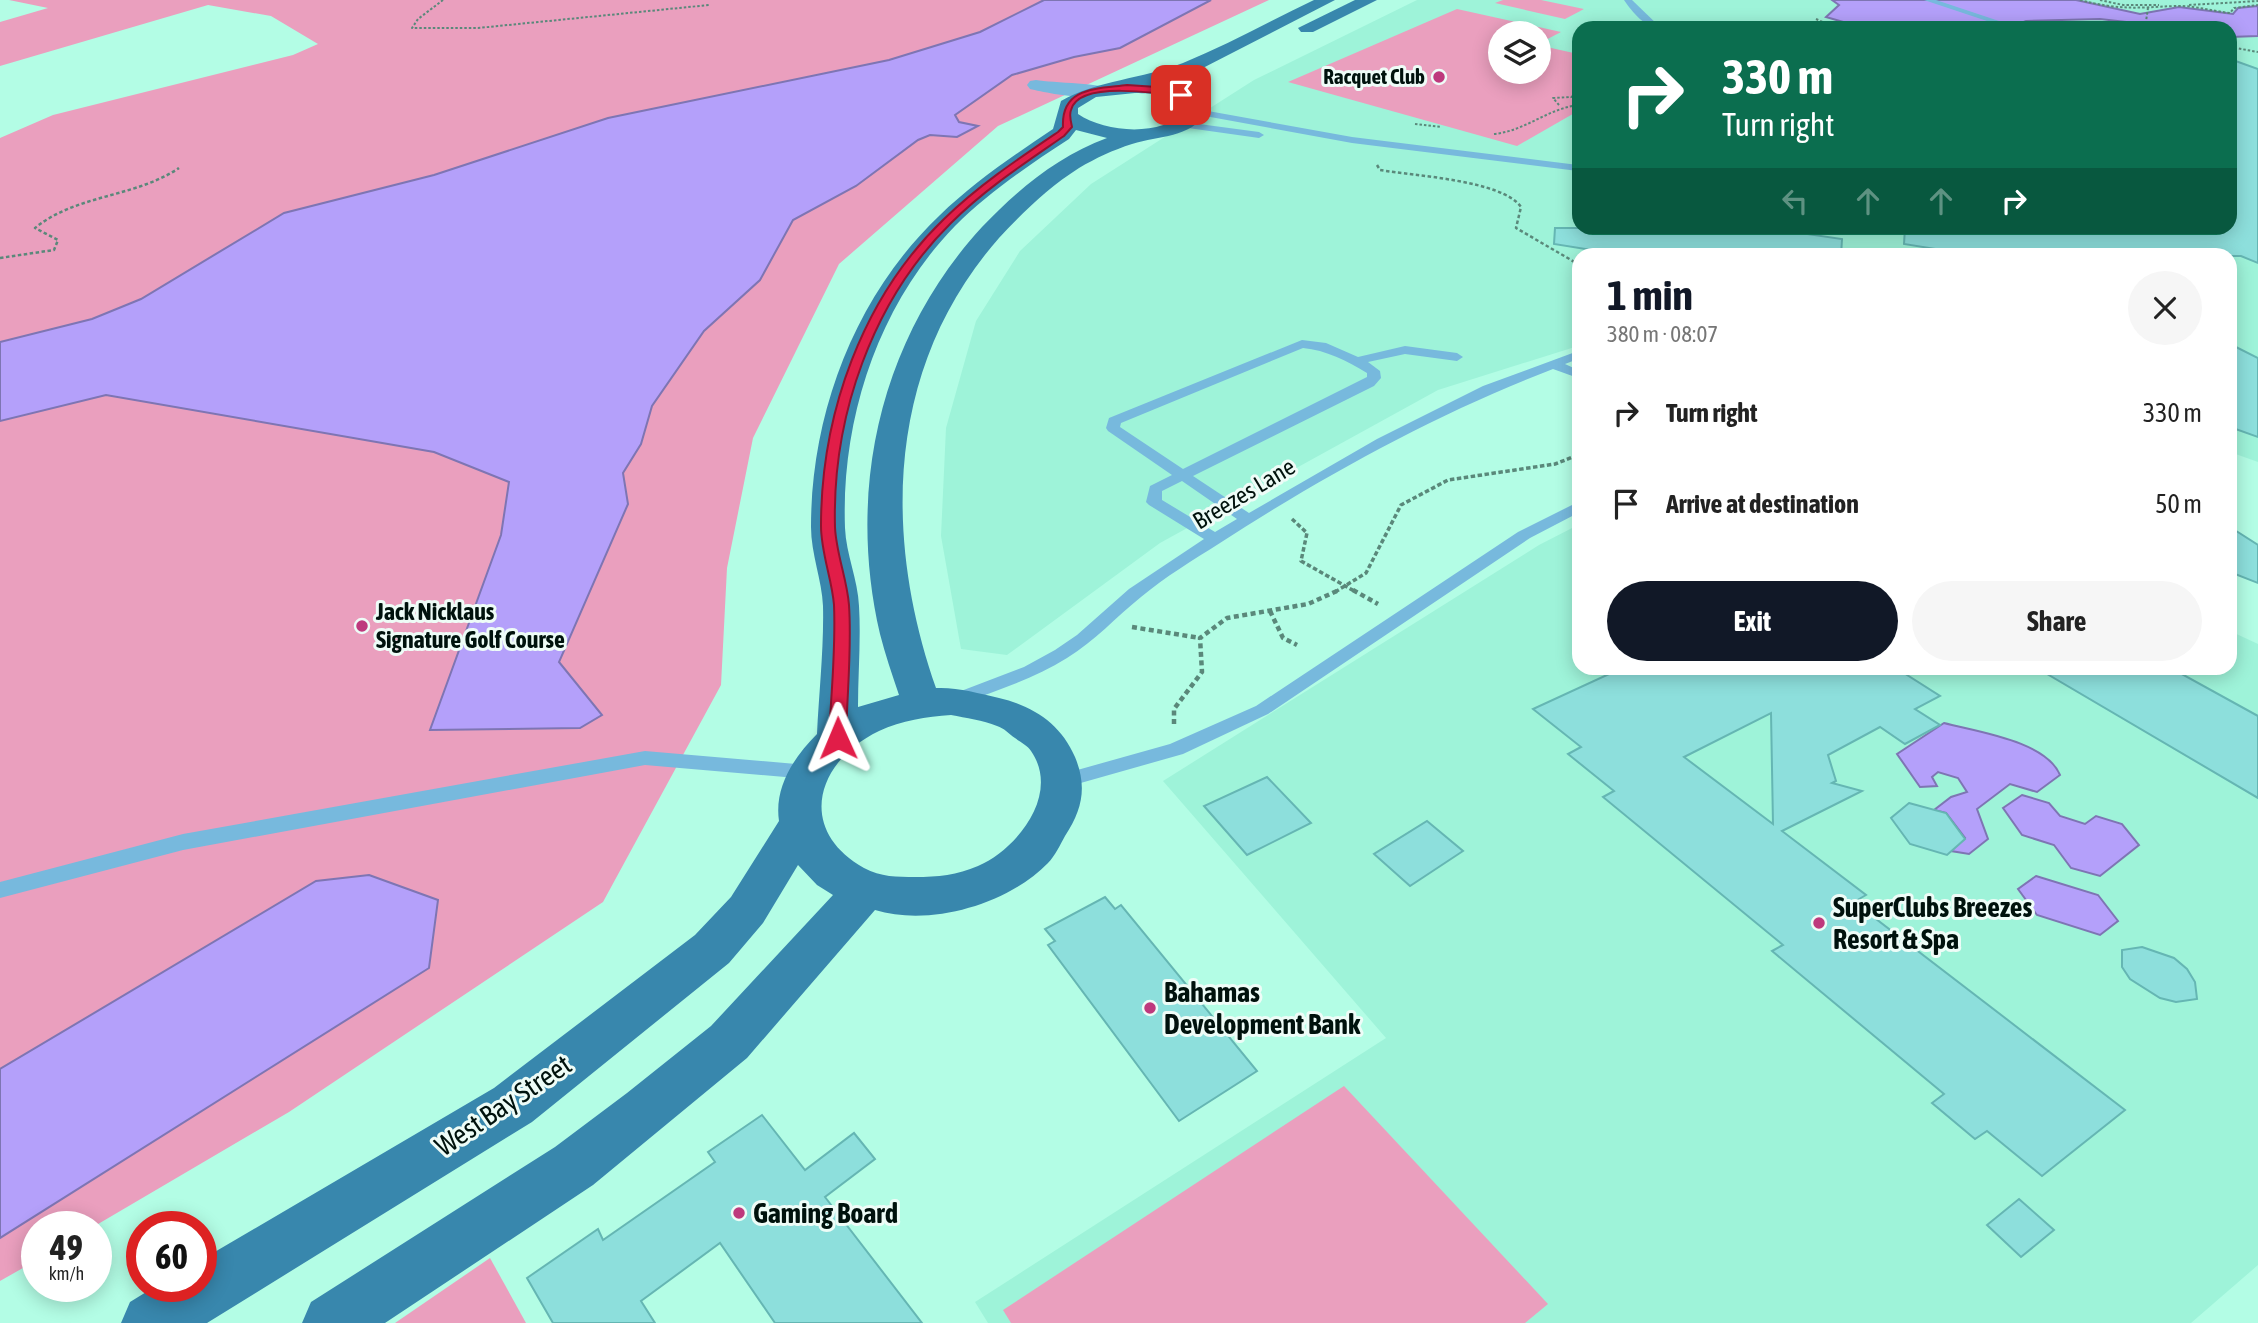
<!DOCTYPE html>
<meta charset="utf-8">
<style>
:root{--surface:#fff;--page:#f6f6f6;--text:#222;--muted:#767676;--accent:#111827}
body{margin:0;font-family:"Asap Condensed",sans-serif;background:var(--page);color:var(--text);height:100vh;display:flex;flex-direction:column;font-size:26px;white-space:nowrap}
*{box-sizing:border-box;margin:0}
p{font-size:23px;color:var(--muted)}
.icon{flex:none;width:38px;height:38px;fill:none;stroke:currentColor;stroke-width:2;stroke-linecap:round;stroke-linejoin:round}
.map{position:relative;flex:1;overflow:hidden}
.details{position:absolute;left:1572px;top:248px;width:665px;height:427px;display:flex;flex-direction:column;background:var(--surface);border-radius:21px;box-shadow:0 4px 18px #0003}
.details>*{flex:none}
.hud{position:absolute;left:1572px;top:21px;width:665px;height:214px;border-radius:21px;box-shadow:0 4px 18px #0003;background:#0b6e4f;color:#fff;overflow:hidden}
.tools{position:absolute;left:1488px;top:21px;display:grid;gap:14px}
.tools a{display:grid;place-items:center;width:63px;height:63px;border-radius:50%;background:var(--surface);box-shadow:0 4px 18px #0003;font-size:35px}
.speed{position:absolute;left:21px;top:1211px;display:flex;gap:14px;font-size:35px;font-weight:700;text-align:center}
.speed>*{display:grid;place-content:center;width:91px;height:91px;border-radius:50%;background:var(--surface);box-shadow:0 4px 18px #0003;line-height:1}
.speed small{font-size:18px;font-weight:400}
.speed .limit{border:10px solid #d22;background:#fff;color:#111}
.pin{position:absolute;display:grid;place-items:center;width:60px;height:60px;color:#fff;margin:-30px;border-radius:14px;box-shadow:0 4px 10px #0006}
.me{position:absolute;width:77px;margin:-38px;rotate:359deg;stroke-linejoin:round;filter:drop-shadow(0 0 5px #0008)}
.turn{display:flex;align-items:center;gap:24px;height:147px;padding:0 35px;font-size:32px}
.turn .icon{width:91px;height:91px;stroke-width:2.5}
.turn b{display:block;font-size:49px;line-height:60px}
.lanes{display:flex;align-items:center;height:66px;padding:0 35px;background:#0003;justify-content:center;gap:35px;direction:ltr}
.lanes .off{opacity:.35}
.round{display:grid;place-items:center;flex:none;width:74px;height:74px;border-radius:37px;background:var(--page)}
.head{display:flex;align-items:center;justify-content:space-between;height:119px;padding:0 35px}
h1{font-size:42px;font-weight:700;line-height:52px;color:var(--accent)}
.cta{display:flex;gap:14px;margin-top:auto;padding:14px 35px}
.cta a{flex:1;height:80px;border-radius:42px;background:var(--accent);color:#fff;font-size:28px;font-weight:700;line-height:80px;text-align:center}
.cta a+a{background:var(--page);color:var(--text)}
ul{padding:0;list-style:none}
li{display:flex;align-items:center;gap:21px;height:91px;padding:0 35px}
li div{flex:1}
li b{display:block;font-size:26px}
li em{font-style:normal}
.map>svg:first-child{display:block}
.built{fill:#9ef3d9;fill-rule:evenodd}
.green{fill:#ea9fbe}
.water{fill:#b4a0fa;stroke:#7e75b3;stroke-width:2}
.building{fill:#8ddfdc;stroke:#65b6b3;stroke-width:2;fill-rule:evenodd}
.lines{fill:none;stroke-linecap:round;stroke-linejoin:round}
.path-far3{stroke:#5a887a;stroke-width:2;stroke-dasharray:2.5 2;stroke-linecap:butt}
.path-far2{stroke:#5a887a;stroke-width:2.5;stroke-dasharray:3.5 2.5;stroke-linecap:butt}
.path-far1{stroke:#5a887a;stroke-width:3.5;stroke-dasharray:4.5 2.5;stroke-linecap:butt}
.path{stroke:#5a887a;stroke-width:4.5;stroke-dasharray:5 3.5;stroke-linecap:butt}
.service{fill:#77b9dd;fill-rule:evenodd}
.minor{fill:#77b9dd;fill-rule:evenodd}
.primary{fill:#3887ad;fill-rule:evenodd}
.route{fill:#e11d48;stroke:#92132f;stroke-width:2}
.poi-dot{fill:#be397d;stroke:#eefcf7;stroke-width:2.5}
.labels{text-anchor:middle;stroke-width:6;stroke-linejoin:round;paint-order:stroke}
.far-poi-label{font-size:21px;font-weight:bold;fill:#00120d;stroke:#eefcf7;text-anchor:end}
.street-label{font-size:24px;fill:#00120d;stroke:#eefcf7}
.poi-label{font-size:24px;font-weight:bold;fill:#00120d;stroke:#eefcf7;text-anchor:start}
.near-poi-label{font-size:28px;font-weight:bold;fill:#00120d;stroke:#eefcf7;text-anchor:start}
.near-street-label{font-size:28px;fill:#00120d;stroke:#eefcf7}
</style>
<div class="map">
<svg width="2258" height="1323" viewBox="0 0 2258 1323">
<rect width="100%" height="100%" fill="#b3fde5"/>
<!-- built -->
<g class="built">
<path d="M1417,0H2258V462L2230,452V256H1578V346L1438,390L1160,543L1007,655L961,649L941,536L946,428L976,321L1020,251L1091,184L1254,80ZM1578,28H2230V228H1578ZM1500,33H1538V72H1500Z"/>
<path d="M1578,525V668H2230V631L2258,644V1265L2191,1323H988L975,1302L1386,1038L1163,781L1539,545Z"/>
</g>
<!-- green -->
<g class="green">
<path d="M9,0H1269L998,126L839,264L753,438L727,568L721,685L603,902L289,1112L93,1227H37V1260L0,1281V138L53,115L293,55L318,44L271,16L208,5L0,66V22L48,8Z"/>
<path d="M1503,0H1541L1584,9L1565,19L1495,3Z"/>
<path d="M1457,9L1561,32L1538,44V33H1500V72H1538V45L1578,54V111L1517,146L1288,82Z"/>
<path d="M1344,1086L1548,1304L1525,1323H1011L1003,1310Z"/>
<path d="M490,1258L526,1323H395Z"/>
</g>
<!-- water -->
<g class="water">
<path d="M1044,0H1211L1120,48L1074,57L1012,75L955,115L959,122L978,126L957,137L930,135L918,140L856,186L793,220L760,280L704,331L652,406L641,444L623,473L628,504L559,662L602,715L580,728L430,730L501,535L509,482L434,452L106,395L0,421V342L92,319L141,299L284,213L434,175L608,118L889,60L980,32Z"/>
<path d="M1832,0H2076L2140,14L2179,7L2233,14L2238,8L2258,6V36L2230,37V28H2179L2100,19L2026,21L2011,27L1864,28L1826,17L1839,5Z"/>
<path d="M1944,723C1978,732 2046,741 2060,775L2037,792L2010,784L1977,809L1988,839L1969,854L1951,851L1965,838L1946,813L1934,810L1951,797L1967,792L1958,778L1938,772L1932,777L1937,786L1920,787L1897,754Z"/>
<path d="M2022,795L2049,803L2060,816L2085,824L2096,816L2122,824L2139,845L2100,876L2071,868L2054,845L2022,835L2003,808Z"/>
<path d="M369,875L438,900L429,968L0,1238V1069L316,881Z"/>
<path d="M2036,876L2098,895L2118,921L2100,935L2037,915L2018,889Z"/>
</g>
<!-- building -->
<g class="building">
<path d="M2230,59L2258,69V263L2241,256H1979L1904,244L1905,228H2230Z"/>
<path d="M1555,228H1766L1842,239L1841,256H1629L1554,244Z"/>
<path d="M2230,344L2258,358V437L2230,427Z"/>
<path d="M2230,527L2258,545V583L2230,572Z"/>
<path d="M1622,668H1896L1940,696L1915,709L1940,725L1905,744L1880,727L1828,755L1836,781L1832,783L1862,791L1782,831L1866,895L1854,902L2125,1110L2042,1176L1987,1131L1975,1139L1932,1103L1944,1094L1772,951L1783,945L1603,797L1614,791L1568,754L1581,747L1533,709ZM1771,713L1773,824L1684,757Z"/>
<path d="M2037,668H2171L2258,716V798Z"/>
<path d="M1267,777L1311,823L1247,855L1204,806Z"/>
<path d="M1909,803L1946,813L1965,839L1947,855L1910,844L1891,818Z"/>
<path d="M1427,821L1463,851L1410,886L1374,854Z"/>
<path d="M1105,897L1115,909L1121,905L1257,1071L1179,1121L1048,945L1055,941L1045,929Z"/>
<path d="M2142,947L2174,958L2187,969L2195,982L2197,999L2176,1002L2160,998L2130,979L2122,967V950Z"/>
<path d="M762,1115L805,1170L854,1133L875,1159L825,1197L922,1323H775L720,1243L641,1301L655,1323H553L527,1278L598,1229L603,1240L715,1162L708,1152Z"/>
<path d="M2019,1199L2054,1230L2021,1257L1987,1225Z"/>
</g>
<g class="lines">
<!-- path-far3 -->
<g class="path-far3">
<path d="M443,0L418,19L412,28H478L709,5"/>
<path d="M2080,0C2119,10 2136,8 2174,6C2192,5 2212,11 2230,13L2234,8L2258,5"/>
<path d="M2100,0L2123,5H2159"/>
<path d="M2189,5L2258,1"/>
<path d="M1816,19L1836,28"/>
<path d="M2145,28L2148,8"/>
<path d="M2230,47L2258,52"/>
<path d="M1559,105L1553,98L1571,97L1578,93"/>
<path d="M1415,124L1441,127"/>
<path d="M1494,134C1525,131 1547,109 1578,105L1571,97"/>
</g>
<!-- path-far2 -->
<g class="path-far2">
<path d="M1377,165L1380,170C1414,176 1502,180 1521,207L1516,228L1578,264"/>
<path d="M0,258L54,250L58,240L35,228C77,194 134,198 179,168"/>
</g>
<!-- path-far1 -->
<g class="path-far1">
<path d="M1292,519L1307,533L1301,561L1356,592"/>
<path d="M1335,592L1366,573L1401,505L1448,480L1555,464L1578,455"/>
</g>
<!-- path -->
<g class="path">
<path d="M1353,590L1378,604"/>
<path d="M1270,611L1283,638L1297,645"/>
<path d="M1132,627L1200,638"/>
<path d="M1174,724V709L1202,672L1200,638L1227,618L1308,604L1339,590"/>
</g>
<!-- service -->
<g class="service">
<path d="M1624,0H1632L1661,28C1645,28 1633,13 1624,0Z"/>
<path d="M1924,0H1936L2020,28H2008Z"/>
<path d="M1797,26H1801L1802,28H1793Z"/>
<path d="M1197,109L1352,137L1578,165V171L1352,143L1194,114V110Z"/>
<path d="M1184,122L1259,132L1264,135L1259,138L1181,127V123Z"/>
<path d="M1302,340L1326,343L1358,357L1405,346L1457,353L1463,357L1457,361L1405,354L1368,362L1380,371L1381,378L1374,386L1193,476L1249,513L1377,439L1483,386L1578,351V359L1565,364L1578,370V378L1553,369C1438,413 1323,476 1220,543C1193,560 1165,577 1141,597C1116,617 1095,641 1067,658C1034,679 997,690 960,704H948L945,700L948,696L1024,667L1055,650L1077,635L1129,589L1204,539L1149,505L1146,502L1150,486L1172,475L1108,431L1106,428L1109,418ZM1303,348C1326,350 1347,361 1367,373V377L1183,469L1120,427L1121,423ZM1182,481L1237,519L1215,532L1162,500V491Z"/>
<path d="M1578,502V513L1530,538L1268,714L1183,754L1063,788L1056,786L1053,781L1056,776L1170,744L1256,706L1518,532Z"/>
<path d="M645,751L808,765L815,767L818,772L815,777L808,779L645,765L183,850L0,898V882L183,834Z"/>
</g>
<!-- minor -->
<path class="minor" d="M1036,80C1052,83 1106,83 1112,90C1100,104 1047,93 1030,89L1027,85L1030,81Z"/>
<!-- primary -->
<g class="primary">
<path d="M1314,0H1335L1197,71L1161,83C1182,86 1199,91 1207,112C1189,139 1160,135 1132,144C1113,150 1096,158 1079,168C1049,187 1023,212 999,238C887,365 882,534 936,688C957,687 978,693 999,698C1033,706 1061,724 1075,757C1087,786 1083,809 1065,836C1060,845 1055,856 1048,863C1008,904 931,927 875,910L747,1058L593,1185L385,1323H302L311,1302L555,1147L627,1093L711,1026L833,895L817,885L798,865L763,923L729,963L532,1122L207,1323H121L130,1302L156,1286H201V1260L494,1088L695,935L731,897L779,821C774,787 794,757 817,734C819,692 824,648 823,606C822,580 811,554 811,527C811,413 855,296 939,216C974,182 1013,156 1053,129L1061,101C1098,80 1142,79 1183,63C1227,45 1270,21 1314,0ZM1135,93C1152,94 1179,92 1186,111C1162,137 1106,133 1078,114V108L1096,97ZM1076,130L1107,138C1058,156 1017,190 982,227C881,337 846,488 880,634C885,654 892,674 899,695L858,707C858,674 861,640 859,606C858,580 846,554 845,528C841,419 878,305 955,226C989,192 1029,165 1069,139ZM951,715C966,718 983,720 997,726C1004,728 1009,734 1015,738C1020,742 1028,746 1031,751C1061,794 1017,849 978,866C957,875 938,877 915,877C897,877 881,877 864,868C796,830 816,761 879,731C902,720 926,717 951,715Z"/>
<path d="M1355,0H1377L1313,32H1301L1298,28Z"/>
</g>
</g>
<!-- route -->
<path class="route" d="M1127,85L1157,87L1185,95L1181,98C1160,93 1079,80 1071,110C1069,115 1071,123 1072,127L1064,136C1025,163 985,189 951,223C872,301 832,417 835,527C836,553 847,579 849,605C852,649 847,694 846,738L838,744L832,742L829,738C831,694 836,649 834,605C832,579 821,553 821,526C821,414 862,298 944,219C979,185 1018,159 1058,132L1063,127C1061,87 1096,89 1127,85Z"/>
<!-- markers -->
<g class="poi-dot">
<circle cx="1439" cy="77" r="7"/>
<circle cx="362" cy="626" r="7"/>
<circle cx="1819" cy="923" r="7"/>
<circle cx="1150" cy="1008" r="7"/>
<circle cx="739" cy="1213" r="7"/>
</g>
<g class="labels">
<!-- far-poi labels -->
<g class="far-poi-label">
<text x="1425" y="84">Racquet Club</text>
</g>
<!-- street labels -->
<g class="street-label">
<text transform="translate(1244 494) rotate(-31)" y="8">Breezes Lane</text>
</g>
<!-- poi labels -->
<g class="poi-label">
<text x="376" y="620">Jack Nicklaus<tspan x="376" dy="28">Signature Golf Course</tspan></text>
</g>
<!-- near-poi labels -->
<g class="near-poi-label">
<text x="1833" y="917">SuperClubs Breezes<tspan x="1833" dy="32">Resort &amp; Spa</tspan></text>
<text x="1164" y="1002">Bahamas<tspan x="1164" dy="32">Development Bank</tspan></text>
<text x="753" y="1223">Gaming Board</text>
</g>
<!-- near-street labels -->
<g class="near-street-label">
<text transform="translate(503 1105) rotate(-34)" y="10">West Bay Street</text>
</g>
</g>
</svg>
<div class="tools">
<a><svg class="icon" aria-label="layers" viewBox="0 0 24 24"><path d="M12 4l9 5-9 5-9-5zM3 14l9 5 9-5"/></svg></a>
</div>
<div class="speed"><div>49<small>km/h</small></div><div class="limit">60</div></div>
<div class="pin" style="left:1181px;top:95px;background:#d93025"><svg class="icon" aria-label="arrive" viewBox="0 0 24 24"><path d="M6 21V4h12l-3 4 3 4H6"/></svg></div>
<svg class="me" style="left:838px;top:738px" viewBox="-20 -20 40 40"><path d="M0-17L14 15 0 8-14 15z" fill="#e11d48" stroke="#fff" stroke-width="4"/></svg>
<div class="hud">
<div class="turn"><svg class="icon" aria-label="right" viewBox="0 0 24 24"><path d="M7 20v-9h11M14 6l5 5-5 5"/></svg><div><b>330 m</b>Turn right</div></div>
<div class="lanes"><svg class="icon off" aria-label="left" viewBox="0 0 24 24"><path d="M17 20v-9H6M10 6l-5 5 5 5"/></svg><svg class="icon off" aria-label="ahead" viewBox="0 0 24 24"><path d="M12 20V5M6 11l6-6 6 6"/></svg><svg class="icon off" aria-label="ahead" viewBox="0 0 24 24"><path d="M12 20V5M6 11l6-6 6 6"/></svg><svg class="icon" aria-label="right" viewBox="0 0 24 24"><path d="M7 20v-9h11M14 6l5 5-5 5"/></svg></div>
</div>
<section class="details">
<div class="head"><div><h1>1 min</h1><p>380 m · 08:07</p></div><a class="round"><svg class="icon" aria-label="close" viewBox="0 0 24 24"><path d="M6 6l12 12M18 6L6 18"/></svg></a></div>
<ul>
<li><svg class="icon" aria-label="right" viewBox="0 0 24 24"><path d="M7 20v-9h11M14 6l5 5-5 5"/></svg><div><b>Turn right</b></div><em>330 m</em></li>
<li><svg class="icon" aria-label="arrive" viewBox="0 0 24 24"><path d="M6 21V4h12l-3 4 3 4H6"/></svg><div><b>Arrive at destination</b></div><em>50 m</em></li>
</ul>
<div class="cta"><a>Exit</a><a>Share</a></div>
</section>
</div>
